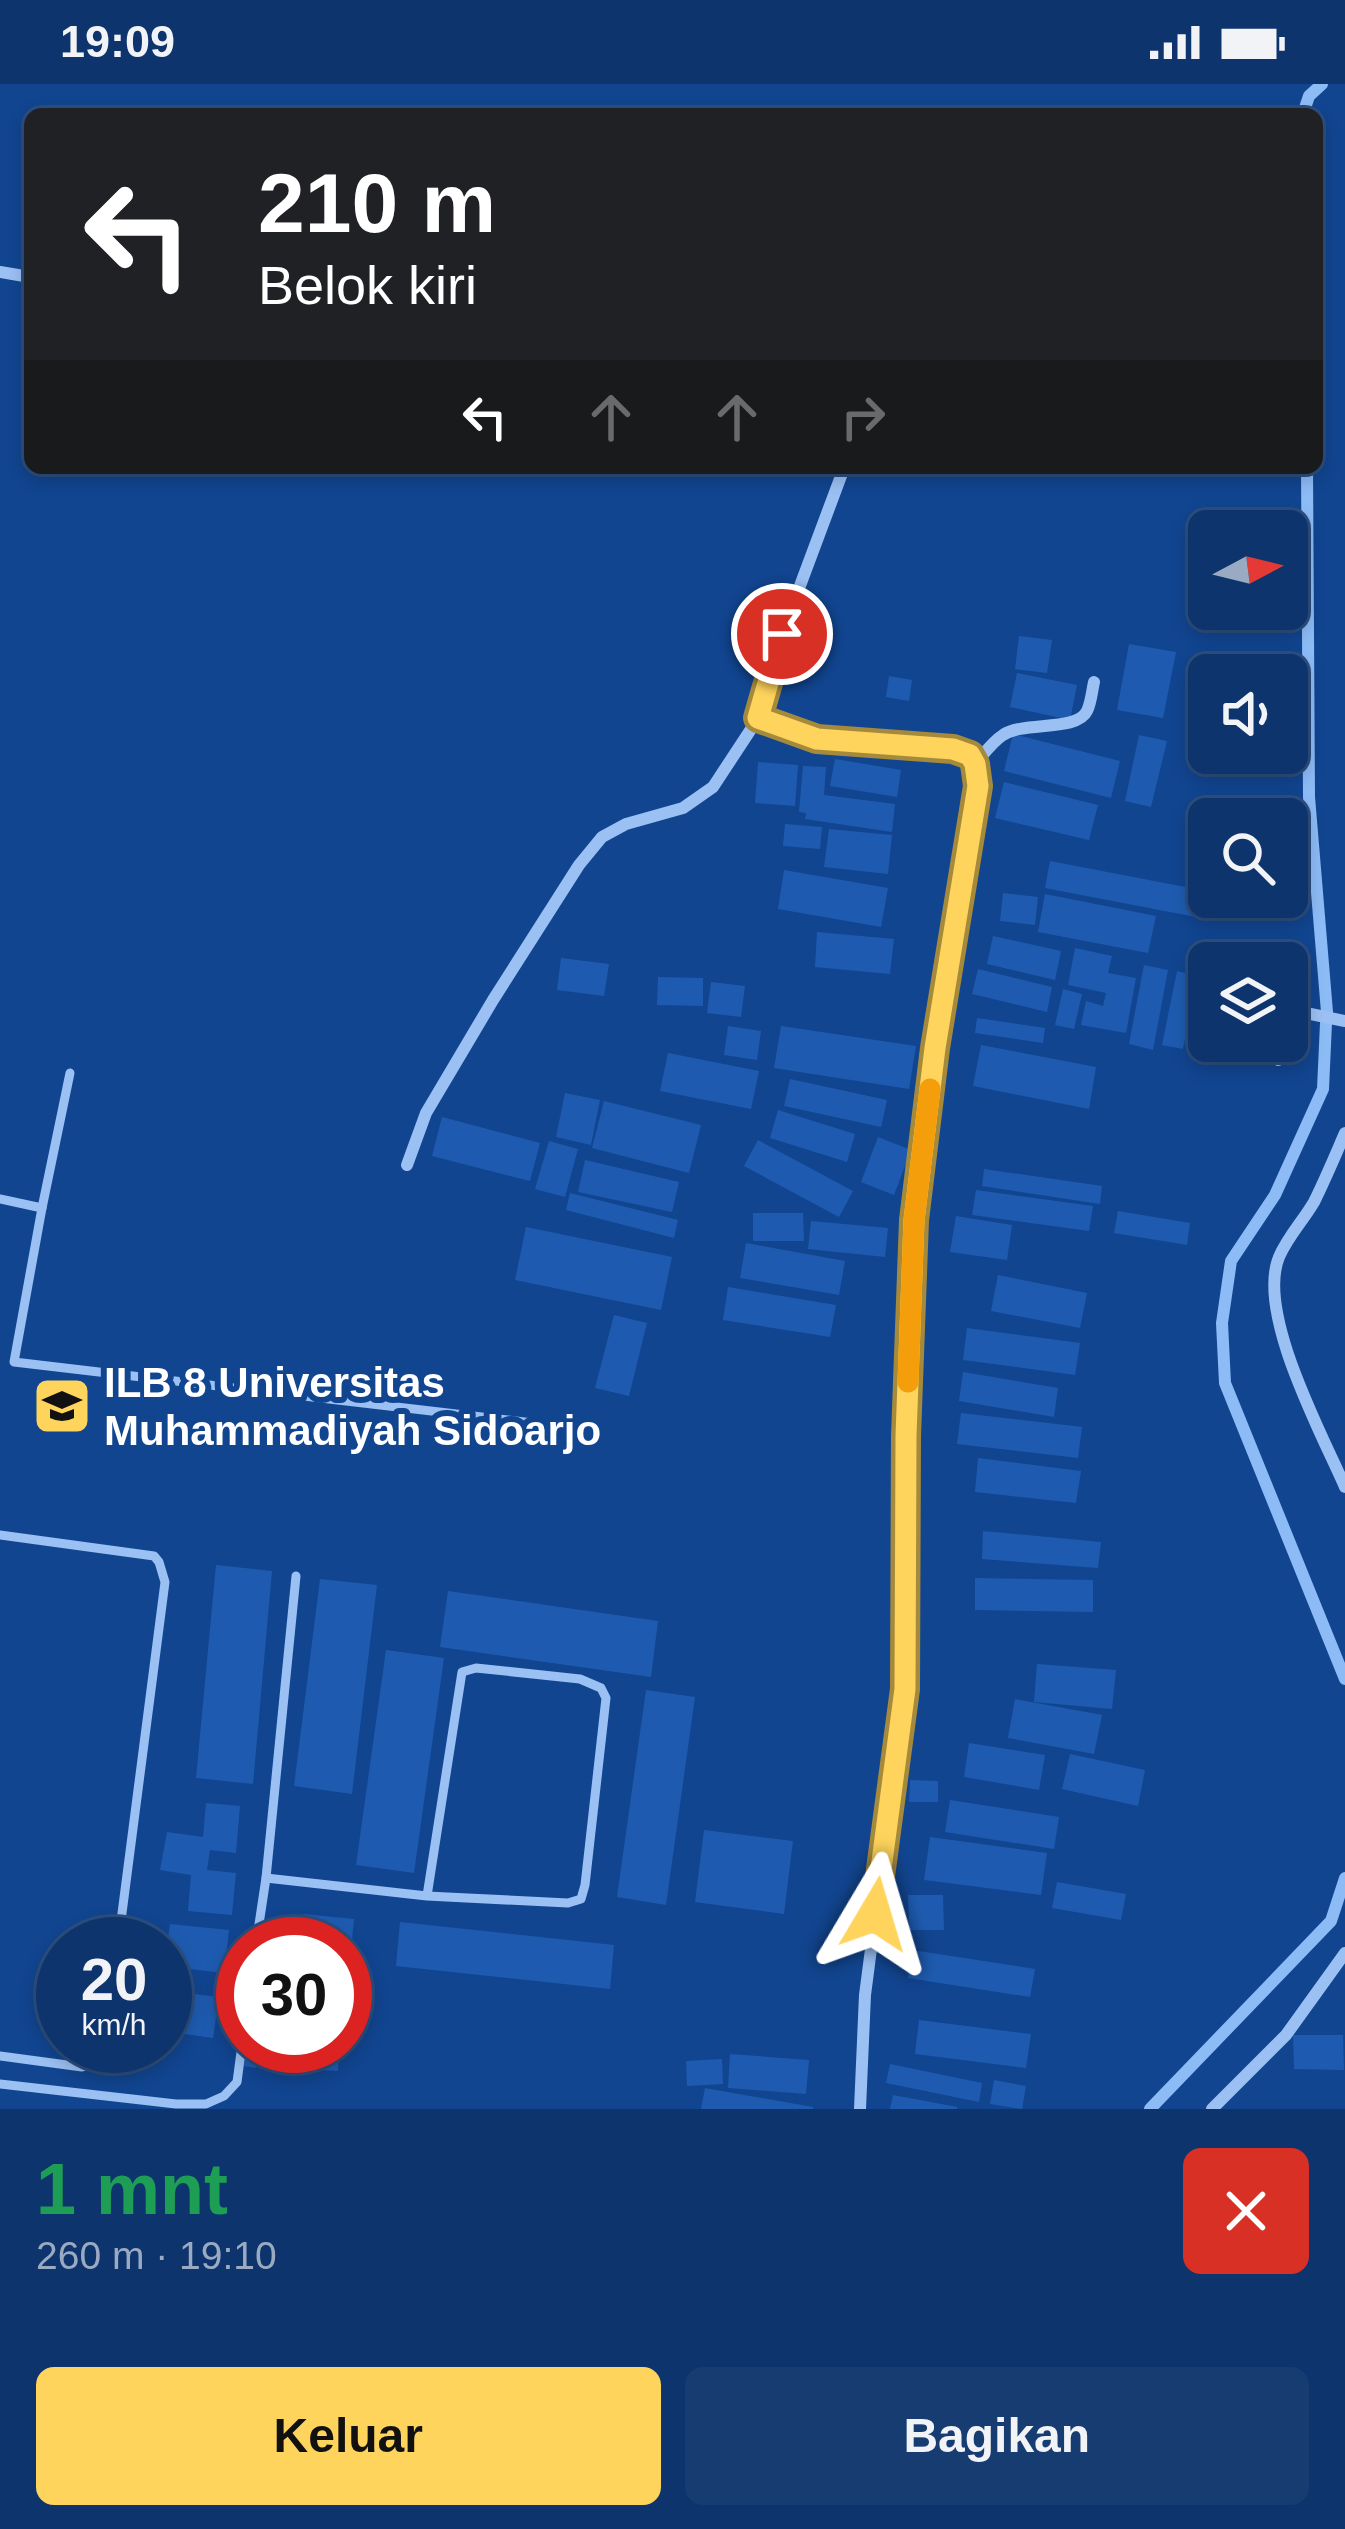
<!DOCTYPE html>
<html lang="id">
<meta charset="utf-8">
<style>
:root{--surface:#0d346c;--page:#163c72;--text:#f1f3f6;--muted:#9aaac2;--line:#2d4f7f;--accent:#ffd45d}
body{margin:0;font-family:Helvetica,sans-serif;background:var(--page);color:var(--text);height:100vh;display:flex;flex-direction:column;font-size:45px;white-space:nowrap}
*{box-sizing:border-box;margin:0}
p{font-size:39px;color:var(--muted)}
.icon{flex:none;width:66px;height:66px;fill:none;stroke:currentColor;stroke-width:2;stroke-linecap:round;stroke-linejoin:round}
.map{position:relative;height:2025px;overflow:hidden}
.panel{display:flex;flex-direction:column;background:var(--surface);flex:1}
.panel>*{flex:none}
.hud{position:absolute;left:24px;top:24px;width:1299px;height:366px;border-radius:18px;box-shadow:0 6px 18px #0003,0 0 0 3px var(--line);background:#202124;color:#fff;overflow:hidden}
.needle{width:78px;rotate:83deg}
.controls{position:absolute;left:1188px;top:426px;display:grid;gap:24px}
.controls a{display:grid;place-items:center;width:120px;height:120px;border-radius:18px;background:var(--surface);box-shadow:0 6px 18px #0003,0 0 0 3px var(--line);font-size:60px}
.speed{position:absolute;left:36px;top:1833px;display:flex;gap:24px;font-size:60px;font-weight:700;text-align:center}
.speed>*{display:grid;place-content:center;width:156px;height:156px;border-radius:50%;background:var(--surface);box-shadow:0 6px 18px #0003,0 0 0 3px var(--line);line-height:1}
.speed small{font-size:30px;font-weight:400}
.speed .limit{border:18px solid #d22;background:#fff;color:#111}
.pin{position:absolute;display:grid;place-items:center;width:102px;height:102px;color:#fff;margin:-51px;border:6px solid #fff;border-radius:50%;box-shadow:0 3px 12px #0007}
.me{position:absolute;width:132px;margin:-66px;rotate:7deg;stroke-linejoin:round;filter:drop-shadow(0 0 9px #0008)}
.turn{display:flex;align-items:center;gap:42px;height:252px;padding:0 36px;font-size:54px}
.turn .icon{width:156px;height:156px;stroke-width:2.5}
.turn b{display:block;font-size:84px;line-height:102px}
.lanes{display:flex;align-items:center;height:114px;padding:0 36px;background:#0003;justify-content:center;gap:60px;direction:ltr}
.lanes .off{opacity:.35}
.round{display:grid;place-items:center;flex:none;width:126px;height:126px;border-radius:18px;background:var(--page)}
.summary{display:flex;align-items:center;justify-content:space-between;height:204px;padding:0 36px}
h1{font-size:72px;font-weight:600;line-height:90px;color:#1e9e55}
.action{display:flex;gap:24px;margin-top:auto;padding:24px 36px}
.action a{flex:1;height:138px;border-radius:18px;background:var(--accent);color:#111;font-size:48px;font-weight:600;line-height:138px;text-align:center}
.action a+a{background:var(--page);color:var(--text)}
.status{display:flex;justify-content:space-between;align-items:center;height:84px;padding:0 60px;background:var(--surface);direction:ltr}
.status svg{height:33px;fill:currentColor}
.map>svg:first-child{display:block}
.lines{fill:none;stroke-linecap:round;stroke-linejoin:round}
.stream{stroke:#8dbbf6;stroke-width:12}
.building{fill:#1e5bb0}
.lane{stroke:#9bc0f3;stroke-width:9}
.street{stroke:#9bc0f3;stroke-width:12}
.route-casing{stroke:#a68a3c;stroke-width:30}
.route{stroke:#ffd45d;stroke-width:21}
.slow{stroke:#f59e0b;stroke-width:21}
.labels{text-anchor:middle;stroke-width:12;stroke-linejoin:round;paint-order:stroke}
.poi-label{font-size:42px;font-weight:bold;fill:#fff;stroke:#114590;text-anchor:start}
</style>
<div class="status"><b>19:09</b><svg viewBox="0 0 49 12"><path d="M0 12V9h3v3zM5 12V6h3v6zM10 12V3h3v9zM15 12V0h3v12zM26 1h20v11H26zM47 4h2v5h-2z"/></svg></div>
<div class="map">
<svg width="1345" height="2025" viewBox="0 0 1345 2025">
<rect width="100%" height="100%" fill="#114590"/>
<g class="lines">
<!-- stream -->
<g class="stream">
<path d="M1303,30L1309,12L1322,0"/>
<path d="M1307,384L1309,713L1327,928"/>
<path d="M1326,939L1323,1005L1275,1111L1231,1177L1222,1239L1225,1299L1345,1595"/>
<path d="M1150,2025L1331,1837L1345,1794"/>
</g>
</g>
<!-- building -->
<g class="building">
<path d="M1019,552L1052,556L1047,589L1015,585Z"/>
<path d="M1129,560L1176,568L1163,634L1117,626Z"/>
<path d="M1017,589L1077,601L1070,636L1010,623Z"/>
<path d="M889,592L912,596L909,617L886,613Z"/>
<path d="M1013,650L1120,677L1111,714L1004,687Z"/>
<path d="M1139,651L1167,657L1151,723L1125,717Z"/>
<path d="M835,675L901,686L897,713L830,702Z"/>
<path d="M758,678L798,681L795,722L755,719Z"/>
<path d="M803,682L826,683L824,711L895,720L892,748L805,735L806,729L799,728Z"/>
<path d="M1004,698L1098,721L1089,756L995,734Z"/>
<path d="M785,740L822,743L820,765L783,762Z"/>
<path d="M829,745L892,751L888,790L824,783Z"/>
<path d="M1050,777L1201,806L1196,833L1045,804Z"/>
<path d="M784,786L888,804L881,843L778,825Z"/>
<path d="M1003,809L1038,813L1035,841L1000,837Z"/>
<path d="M1045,810L1156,832L1148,869L1038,848Z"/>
<path d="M817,848L894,855L890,890L815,883Z"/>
<path d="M993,852L1061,867L1055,896L987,880Z"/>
<path d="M1075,864L1112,872L1108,889L1136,894L1126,949L1081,941L1086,917L1103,922L1106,909L1068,901Z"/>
<path d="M561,874L609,880L604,912L557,906Z"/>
<path d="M1144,881L1168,886L1153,966L1129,960Z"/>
<path d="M978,885L1052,903L1047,928L972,910Z"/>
<path d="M1177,887L1198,892L1183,965L1162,961Z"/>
<path d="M658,893L703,894V922L657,921Z"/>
<path d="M711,898L745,902L741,933L707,929Z"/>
<path d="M1204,900L1209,901V957H1223L1220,974L1189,968Z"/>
<path d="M1063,905L1082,910L1074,945L1055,941Z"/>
<path d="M977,934L1045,944L1043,959L975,949Z"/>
<path d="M728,942L761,947L757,976L724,971Z"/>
<path d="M781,942L916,962L909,1005L774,984Z"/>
<path d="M981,961L1096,983L1089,1025L973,1002Z"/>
<path d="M668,969L759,987L751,1025L660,1007Z"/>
<path d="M790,995L887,1016L881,1043L784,1022Z"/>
<path d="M565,1009L600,1016L591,1061L556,1053Z"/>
<path d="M604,1017L701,1041L689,1089L592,1064Z"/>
<path d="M778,1026L855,1050L847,1078L770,1054Z"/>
<path d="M442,1033L540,1059L530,1097L432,1072Z"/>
<path d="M878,1053L911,1066L894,1111L861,1098Z"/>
<path d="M758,1056L853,1107L839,1133L744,1082Z"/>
<path d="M549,1057L578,1065L565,1113L535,1105Z"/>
<path d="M585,1076L679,1098L672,1128L578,1108Z"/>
<path d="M984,1085L1102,1102L1100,1120L982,1102Z"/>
<path d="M976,1106L1093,1122L1089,1147L972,1131Z"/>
<path d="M570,1109L678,1136L674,1154L566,1126Z"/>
<path d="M1118,1127L1190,1139L1187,1161L1114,1149Z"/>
<path d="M753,1129H803L804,1157H753Z"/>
<path d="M956,1132L1012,1141L1007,1176L950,1168Z"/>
<path d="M811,1137L888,1144L885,1173L808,1165Z"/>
<path d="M526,1143L672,1173L661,1226L515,1196Z"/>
<path d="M746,1159L845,1177L839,1211L740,1194Z"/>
<path d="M998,1191L1087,1209L1080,1244L991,1227Z"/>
<path d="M728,1203L836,1221L830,1253L723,1236Z"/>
<path d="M614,1231L647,1239L629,1312L595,1304Z"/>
<path d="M967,1244L1080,1259L1075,1291L963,1276Z"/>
<path d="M963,1288L1058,1304L1054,1333L959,1317Z"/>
<path d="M961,1329L1082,1343L1078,1374L957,1360Z"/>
<path d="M978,1374L1081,1387L1076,1419L975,1408Z"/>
<path d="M983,1447L1101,1458L1098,1484L982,1475Z"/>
<path d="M216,1481L272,1487L253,1700L196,1694Z"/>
<path d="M975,1494L1093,1496V1528L975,1526Z"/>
<path d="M320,1495L377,1501L352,1710L294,1702Z"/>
<path d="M448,1507L658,1537L651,1593L440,1563Z"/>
<path d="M386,1566L444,1574L414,1789L356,1781Z"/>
<path d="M1037,1580L1116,1586L1112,1625L1034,1618Z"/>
<path d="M646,1606L695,1613L666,1821L617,1813Z"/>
<path d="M1015,1615L1102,1631L1094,1670L1008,1654Z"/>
<path d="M969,1659L1045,1671L1039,1706L964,1693Z"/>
<path d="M1070,1670L1145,1686L1138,1722L1062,1705Z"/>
<path d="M910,1696L938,1697V1718H909Z"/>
<path d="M950,1716L1059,1733L1054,1765L945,1748Z"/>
<path d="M206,1719L240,1722L236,1769L210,1766L207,1786L236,1789L232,1831L188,1827L191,1791L160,1786L167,1748L203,1753Z"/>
<path d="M704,1746L793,1757L784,1830L695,1818Z"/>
<path d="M930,1753L1047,1769L1041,1811L924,1796Z"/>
<path d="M1057,1798L1126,1810L1121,1836L1052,1824Z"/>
<path d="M908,1811H943L944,1846H909Z"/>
<path d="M303,1830L354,1835L348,1897H345V1860H300Z"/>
<path d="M400,1838L614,1861L610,1905L396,1882Z"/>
<path d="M170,1840L229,1846L224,1889L189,1885L186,1909L219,1913L213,1954L171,1948L176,1915L165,1914V1875Z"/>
<path d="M912,1866L1035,1885L1030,1913L908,1894Z"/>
<path d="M919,1936L1031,1950L1026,1984L915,1970Z"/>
<path d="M1293,1951H1343L1344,1986L1294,1985Z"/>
<path d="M246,1962H259L256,1984L244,1982Z"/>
<path d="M284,1962H339L338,1987L283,1984Z"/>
<path d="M730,1970L809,1976L806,2010L728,2004Z"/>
<path d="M722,1975L723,2000L687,2002L686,1977Z"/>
<path d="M890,1980L982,1999L979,2018L886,1999Z"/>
<path d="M994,1996L1026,2002L1022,2025L990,2020Z"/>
<path d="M705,2004L813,2023V2025H701Z"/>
<path d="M893,2011L957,2023V2025H890Z"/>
</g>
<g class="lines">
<!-- lane -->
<g class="lane">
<path d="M0,1115L42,1124L14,1278L567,1343"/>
<path d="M42,1124L70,989"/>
<path d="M0,1451L154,1472L159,1478L165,1498L118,1860"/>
<path d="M266,1794L427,1812L568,1819L581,1815L585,1801L606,1614L601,1604L580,1595L476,1584L462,1588L427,1812"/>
<path d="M256,1860L266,1794L296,1492"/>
<path d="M0,1972L82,1983L98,1978L105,1962"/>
<path d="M0,2000L176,2020H206L224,2012L237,1998L243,1953"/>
</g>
<!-- street -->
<g class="street">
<path d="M0,188L30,193"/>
<path d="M759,633L817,655L953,665L970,671L975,680L978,702L935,964L914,1135L906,1352L905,1605L865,1911L860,2025"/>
<path d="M975,680C983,671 992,658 1003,651C1023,637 1077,648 1087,627C1091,619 1092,607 1094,598"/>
<path d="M1287,943L1289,936L1301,928L1345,937"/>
<path d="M1278,976L1283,957"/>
<path d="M1345,1049C1335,1072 1325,1096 1314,1118C1303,1137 1288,1152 1279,1173C1256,1229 1322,1350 1345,1403"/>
<path d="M407,1081L426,1029L493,916L579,781L602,753L626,740L683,724L713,703L759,633L782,550L844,384"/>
<path d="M1212,2025L1286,1951L1345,1869"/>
</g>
</g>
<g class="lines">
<!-- route casing -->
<g class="route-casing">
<path id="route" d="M782,550L758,634L817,655L953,665L970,671L975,680L978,702L935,964L914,1136L906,1352L905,1605L875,1830"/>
</g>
<!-- route -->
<use href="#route" class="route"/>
<!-- slow -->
<path class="slow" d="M908,1298L914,1136L930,1005"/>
</g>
<!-- icons -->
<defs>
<g id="university-square" transform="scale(3)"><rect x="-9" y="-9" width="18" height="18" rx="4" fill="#ffd45d" stroke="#114590"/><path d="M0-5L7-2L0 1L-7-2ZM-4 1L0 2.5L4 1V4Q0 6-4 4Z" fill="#111"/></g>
</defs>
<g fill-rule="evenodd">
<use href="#university-square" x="62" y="1322"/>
</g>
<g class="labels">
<!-- poi labels -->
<g class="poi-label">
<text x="104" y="1313">ILB 8 Universitas<tspan x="104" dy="48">Muhammadiyah Sidoarjo</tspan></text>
</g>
</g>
</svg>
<div class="controls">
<a><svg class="needle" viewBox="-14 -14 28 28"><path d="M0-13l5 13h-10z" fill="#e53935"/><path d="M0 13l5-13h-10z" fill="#9aaac2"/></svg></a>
<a><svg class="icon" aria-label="sound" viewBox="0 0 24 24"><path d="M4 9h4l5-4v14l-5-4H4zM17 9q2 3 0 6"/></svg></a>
<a><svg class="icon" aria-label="search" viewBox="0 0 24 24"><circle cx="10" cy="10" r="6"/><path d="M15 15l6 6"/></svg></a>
<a><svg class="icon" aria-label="layers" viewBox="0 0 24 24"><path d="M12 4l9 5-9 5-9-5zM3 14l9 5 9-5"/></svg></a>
</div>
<div class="speed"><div>20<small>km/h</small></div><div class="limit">30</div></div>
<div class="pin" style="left:782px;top:550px;background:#d93025"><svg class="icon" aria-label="arrive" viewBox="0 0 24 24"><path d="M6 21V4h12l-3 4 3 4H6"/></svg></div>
<svg class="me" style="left:875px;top:1830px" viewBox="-20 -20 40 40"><path d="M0-17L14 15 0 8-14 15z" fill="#ffd45d" stroke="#fff" stroke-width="4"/></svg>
<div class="hud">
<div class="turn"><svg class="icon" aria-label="left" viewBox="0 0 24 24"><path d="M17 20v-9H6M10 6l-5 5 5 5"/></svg><div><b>210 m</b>Belok kiri</div></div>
<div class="lanes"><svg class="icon" aria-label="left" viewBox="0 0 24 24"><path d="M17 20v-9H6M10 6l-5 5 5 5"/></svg><svg class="icon off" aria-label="ahead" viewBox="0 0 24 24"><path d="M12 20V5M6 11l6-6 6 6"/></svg><svg class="icon off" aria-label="ahead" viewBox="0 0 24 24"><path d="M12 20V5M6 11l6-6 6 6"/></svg><svg class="icon off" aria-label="right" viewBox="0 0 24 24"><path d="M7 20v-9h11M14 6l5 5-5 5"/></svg></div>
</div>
</div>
<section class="panel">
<div class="summary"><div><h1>1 mnt</h1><p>260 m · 19:10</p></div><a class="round" style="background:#d93025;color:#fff"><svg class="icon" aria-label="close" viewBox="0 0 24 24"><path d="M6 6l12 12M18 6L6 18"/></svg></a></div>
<div class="action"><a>Keluar</a><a>Bagikan</a></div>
</section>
